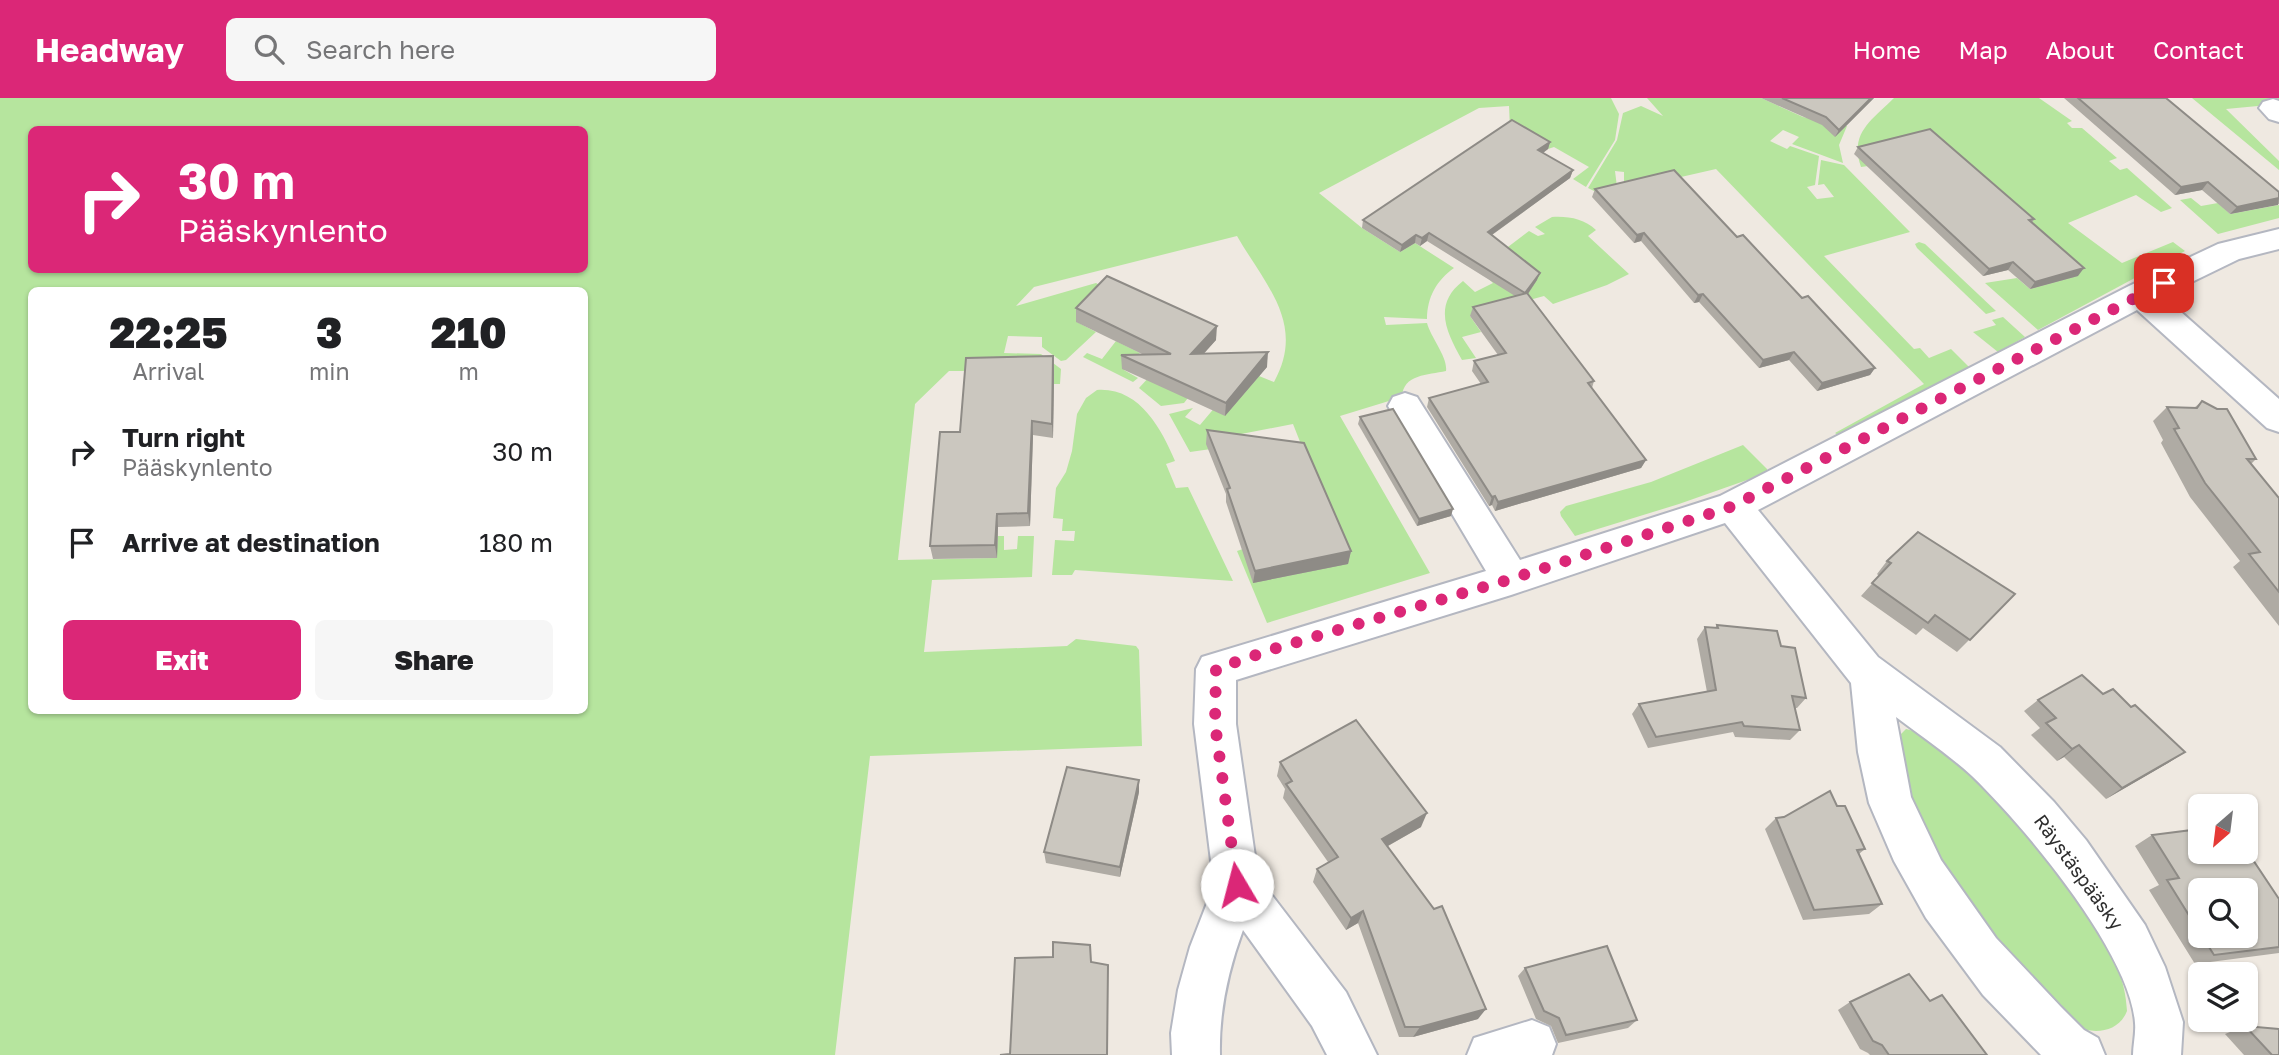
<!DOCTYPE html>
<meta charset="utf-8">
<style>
:root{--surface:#fff;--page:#f6f6f6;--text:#202124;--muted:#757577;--accent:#db2777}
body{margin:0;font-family:"Golos Text",sans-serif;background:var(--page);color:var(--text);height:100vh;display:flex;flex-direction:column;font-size:26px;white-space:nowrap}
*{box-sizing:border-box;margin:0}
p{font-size:23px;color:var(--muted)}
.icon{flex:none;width:38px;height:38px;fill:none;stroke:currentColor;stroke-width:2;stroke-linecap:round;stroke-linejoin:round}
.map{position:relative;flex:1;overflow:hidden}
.details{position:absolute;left:28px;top:189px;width:560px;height:427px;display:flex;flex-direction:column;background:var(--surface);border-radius:10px;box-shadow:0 2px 5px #0004}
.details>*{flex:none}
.banner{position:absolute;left:28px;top:28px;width:560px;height:147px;border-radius:10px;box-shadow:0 2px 5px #0004;background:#db2777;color:#fff;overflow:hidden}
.needle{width:46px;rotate:208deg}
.fabs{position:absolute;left:2188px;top:696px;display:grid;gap:14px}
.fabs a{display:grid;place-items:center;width:70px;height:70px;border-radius:10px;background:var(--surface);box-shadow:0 2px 5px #0004;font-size:35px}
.pin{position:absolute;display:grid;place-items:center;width:60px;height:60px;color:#fff;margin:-30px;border-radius:14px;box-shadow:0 4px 10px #0006}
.me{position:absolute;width:77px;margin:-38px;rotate:352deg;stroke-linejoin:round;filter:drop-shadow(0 0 5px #0008)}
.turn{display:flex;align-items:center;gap:24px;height:147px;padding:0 35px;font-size:32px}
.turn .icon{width:91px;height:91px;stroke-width:2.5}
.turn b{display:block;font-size:49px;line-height:60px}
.eta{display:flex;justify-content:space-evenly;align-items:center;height:119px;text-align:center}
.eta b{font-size:42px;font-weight:800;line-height:49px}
.cta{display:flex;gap:14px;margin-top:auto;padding:14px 35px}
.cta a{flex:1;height:80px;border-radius:10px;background:var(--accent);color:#fff;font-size:28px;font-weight:800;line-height:80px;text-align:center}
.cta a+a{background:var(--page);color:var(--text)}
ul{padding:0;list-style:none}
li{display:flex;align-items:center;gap:21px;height:91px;padding:0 35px}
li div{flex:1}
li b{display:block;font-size:26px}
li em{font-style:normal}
header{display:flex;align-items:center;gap:42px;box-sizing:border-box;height:98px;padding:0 35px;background:var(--accent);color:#fff}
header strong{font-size:33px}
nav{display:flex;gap:38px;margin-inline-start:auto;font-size:24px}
.search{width:490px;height:63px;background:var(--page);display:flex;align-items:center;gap:18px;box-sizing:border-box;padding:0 24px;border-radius:10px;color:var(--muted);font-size:26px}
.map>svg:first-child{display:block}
.green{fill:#b6e59e;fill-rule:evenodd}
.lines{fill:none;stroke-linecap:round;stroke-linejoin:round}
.minor-casing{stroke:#b4b7c1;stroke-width:4}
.minor{fill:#fff;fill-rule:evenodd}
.wall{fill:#afaba4;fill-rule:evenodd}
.shaded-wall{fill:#8e8b86}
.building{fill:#cbc7bf;stroke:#8e8b86;stroke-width:2}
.route{stroke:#db2777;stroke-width:12;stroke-dasharray:0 21.6}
.labels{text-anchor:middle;stroke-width:5;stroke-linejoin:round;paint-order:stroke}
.street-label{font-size:19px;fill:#2e2e2e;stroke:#fff}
</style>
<header>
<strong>Headway</strong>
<div class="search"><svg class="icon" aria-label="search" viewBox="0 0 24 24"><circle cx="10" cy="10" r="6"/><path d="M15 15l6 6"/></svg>Search here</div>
<nav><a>Home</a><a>Map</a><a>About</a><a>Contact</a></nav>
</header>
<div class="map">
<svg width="2279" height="957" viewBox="0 0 2279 957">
<rect width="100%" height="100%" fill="#efe9e1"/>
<!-- green -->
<g class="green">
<path d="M0,0H1611L1619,16L1615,42L1586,89L1573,81L1589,69L1554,49L1548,51L1510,30L1509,8L1479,10L1319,95L1362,130L1400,154L1415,145L1454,170C1437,182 1427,199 1427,221L1384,219L1386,227L1427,225C1431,240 1448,259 1446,273C1428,277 1403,276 1402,299L1340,318L1430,475L1267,525L1237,453L1243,451L1287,478L1348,465L1293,326L1236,337L1239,347L1190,354L1169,316L1193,310L1185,319L1200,327L1216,308L1259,278L1274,284C1306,226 1266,188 1237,138L1034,189L1016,208L1096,185L1108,192L1077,224L1096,234L1066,262L1061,263L1042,249V239L1008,238L1004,255L1041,256L1061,271L1060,286H1024L968,273H949L915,306L898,462L996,460L998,438H1004V452L1017,451L1018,438H1034L1032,479L932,482L924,554L1067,548L1076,541L1136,548L1139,552L1142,648L870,658L835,957H0ZM32,32H584V172H32ZM32,192H584V612H32Z"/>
<path d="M1647,0H1761L1803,19L1847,28L1839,47L1843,65L1792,46L1799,39L1783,32L1770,43L1787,51L1790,48L1819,58L1815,87L1807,89L1817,101L1834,99L1824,86L1818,87L1821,62L1844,67L1910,134L1824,158L1914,251L1920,250L1929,260L1951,251L1969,269L1841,339L1835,335L1924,286L1716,71L1624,92V74L1615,73L1617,89L1596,94L1588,90L1617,42L1623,15L1641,8L1663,18Z"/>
<path d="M1894,0H2039L2072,23L2067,25L2072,30H2082L2117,60L2109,63L2120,72L2127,70L2172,110L2161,114L2136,97L2068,125L2122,165L2173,144L2185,153L2038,232L1985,185L2017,180L2030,191L2077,178L1875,67L1861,69C1849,35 1872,22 1894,0Z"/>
<path d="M2192,0H2279V6L2226,11L2279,63V72Z"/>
<path d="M2191,100L2201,108L2218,105L2230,116L2279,107V120L2218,136L2180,102Z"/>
<path d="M1552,119C1569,118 1584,121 1596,132L1588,138L1629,176L1607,187L1553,206L1544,198L1470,218L1481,234L1462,239L1476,260L1462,262C1447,235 1432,207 1463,183L1475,194L1493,185L1479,171L1529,133L1538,138L1545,136L1535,129Z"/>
<path d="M1919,144L1925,146L1996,213L1986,216L1917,150L1915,146Z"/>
<path d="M2003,219L2025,239L1998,254L1973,234L1996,227L1992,222Z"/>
<path d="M1116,243L1140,255L1124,272L1138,280L1133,284L1083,259L1087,255L1102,261Z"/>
<path d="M1162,265L1191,296L1184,305L1161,308L1139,290Z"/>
<path d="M1097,292C1139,289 1161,330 1175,363L1166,366L1176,390L1188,389L1233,483L1075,472L1072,477H1052L1055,442L1074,443L1075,433H1062L1063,421L1053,420L1056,390L1066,374L1072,353L1077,316L1086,300Z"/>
<path d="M1743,347L1767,371V375L1679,406L1575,438L1561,418L1560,414L1566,408L1651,384Z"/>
<path d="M1906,631C1931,636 1975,672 1994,690C2009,705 2021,725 2034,741C2070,789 2125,851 2127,913C2116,941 2079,936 2059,919C2042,903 2027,879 2012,861C1993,837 1963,808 1949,782C1924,736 1902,687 1901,636Z"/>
</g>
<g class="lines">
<!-- minor casing -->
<g class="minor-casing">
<g id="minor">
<path d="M2273,1L2279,3V24L2269,21L2259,10L2263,4Z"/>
<path d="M2279,131V151L2239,161L2163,198L2279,301V334L2267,330L2137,212L1758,412L1878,559L2000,649L2054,704L2086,742L2145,827L2165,869L2183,924L2181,957H2133C2133,947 2136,935 2135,925C2130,854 2023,727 1972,678C1948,656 1921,638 1896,619L1911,699L1941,762L1996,840L2061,909L2084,932L2098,940L2105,957H2041L1983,897L1926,820L1894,763L1869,705L1858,654L1851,585L1725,425L1511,497L1236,582V626L1258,779L1346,894L1377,957H1327L1312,928L1243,832C1228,873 1219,913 1220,957H1172L1171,935L1178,892L1190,849L1214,787L1194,626L1196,571L1202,559L1486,473L1388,308L1393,299L1405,295L1417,299L1520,462L1720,398L2129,188L2218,146Z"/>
<path d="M1532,922L1549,929L1556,946L1552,957H1467L1474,940Z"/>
</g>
</g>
<!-- minor -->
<use href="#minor" class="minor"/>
</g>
<!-- wall -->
<g class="wall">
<path d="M1761,0H1874L1835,39L1822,27Z"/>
<path d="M2064,0H2166L2279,94V106L2230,116L2202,92L2175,97Z"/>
<path d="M1550,44L1548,51L1543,55L1573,72L1570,80L1492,137L1537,182L1528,196L1594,283L1592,290L1646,362L1641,370L1495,413L1492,407L1489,408L1427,309L1429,300L1481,286L1472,273L1474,263L1498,257L1470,218L1473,209L1515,198L1427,143L1420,148L1415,145L1400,154L1362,130L1363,122Z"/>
<path d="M1858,49L2034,121L2032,125L2078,178L2030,191L2008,172L1983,178L1854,56Z"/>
<path d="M1595,91L1737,139L1875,270L1870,277L1817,293L1789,262L1759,270L1699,204L1694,205L1641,143L1634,145L1592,99Z"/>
<path d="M1076,210L1216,242L1204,255L1267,269L1225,318L1122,271L1121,257L1142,256L1076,224Z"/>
<path d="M1053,258L1054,272L1053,340L1033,337L1030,428L998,429L997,460L933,461L930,448L960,334Z"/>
<path d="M2202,303L2256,361L2251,366L2279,400V528L2233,469L2240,463L2190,399L2161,345L2163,342L2153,323L2167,309L2194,310Z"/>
<path d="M1360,319L1451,418L1417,428L1358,326Z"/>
<path d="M1207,332L1351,453L1348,466L1253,485L1226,404V396L1206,346Z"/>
<path d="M1887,463L2015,496L1957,554L1923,530L1916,537L1861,498L1879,478L1877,476Z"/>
<path d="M1717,527L1781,548L1806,600L1797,610H1795L1800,632L1790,642L1735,639L1733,634L1648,650L1632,616L1639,606L1707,594L1697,541L1705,529L1715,530Z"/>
<path d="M2103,596L2131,609L2185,654L2168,665L2106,701L2064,659L2057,663L2031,637L2040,630L2024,613L2038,602Z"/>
<path d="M1280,664L1421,729L1388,748L1478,921L1413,939H1399L1358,825L1346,832L1313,784L1317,771L1328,764L1283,700L1285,691L1277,678Z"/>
<path d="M1139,694L1120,779L1046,765L1044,754Z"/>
<path d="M1837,708L1865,751L1859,756L1882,806L1869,816L1803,822L1765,731L1776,720Z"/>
<path d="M2152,737L2279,801V855L2195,866L2149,792L2159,787L2135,748ZM2200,793L2245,838H2200Z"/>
<path d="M1525,870L1637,922L1628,930L1558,945L1551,928L1536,921L1518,878Z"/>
<path d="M1930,903L1987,957H1870L1868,955L1860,951L1838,912L1850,904Z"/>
<path d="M2245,928L2279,957H2244L2225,936Z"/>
</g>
<!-- shaded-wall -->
<g class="shaded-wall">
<path d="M1871,0H1874L1835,39L1839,32Z"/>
<path d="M1550,44L1548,51L1536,60L1538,52Z"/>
<path d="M1573,72L1570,80L1486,141L1488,134Z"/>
<path d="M2208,84L2202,92L2175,97L2181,89Z"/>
<path d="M2279,100L2278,107L2230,116L2237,109Z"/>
<path d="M1429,135L1427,143L1420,148L1422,140Z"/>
<path d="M1644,135L1641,143L1634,145L1637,137Z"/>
<path d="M1416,137L1415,145L1400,154L1402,147Z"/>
<path d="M2013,164L2008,172L1983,178L1989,171Z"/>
<path d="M2084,170L2078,178L2030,191L2035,184Z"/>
<path d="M1540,175L1537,182L1523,203L1525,195Z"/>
<path d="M1703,196L1699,204L1694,205L1698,197Z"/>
<path d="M1217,228L1216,242L1191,270V256Z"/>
<path d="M1268,254L1267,269L1225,318L1226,305Z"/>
<path d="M1794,254L1789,262L1759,270L1763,262Z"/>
<path d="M1053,258L1054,272L1053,340L1052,326Z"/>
<path d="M1875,270L1870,277L1817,293L1822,285Z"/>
<path d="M1032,323L1033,337L1030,428L1028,415Z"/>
<path d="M1646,362L1641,370L1495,413L1498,404Z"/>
<path d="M1495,398L1492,407L1489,408L1492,399Z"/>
<path d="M1453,411L1451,418L1417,428L1419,421Z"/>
<path d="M997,416L998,429L997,460L995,447Z"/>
<path d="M1351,453L1348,466L1253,485L1255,473Z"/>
<path d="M2079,647L2064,659L2057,663L2072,651Z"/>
<path d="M2185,654L2168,665L2106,701L2122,690Z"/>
<path d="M1139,682V694L1120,779V769Z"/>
<path d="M1427,715L1421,729L1377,754L1382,741Z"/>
<path d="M1363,813L1358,825L1346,832L1351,820Z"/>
<path d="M1486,911L1478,921L1413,939L1420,929Z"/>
</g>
<!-- building -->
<g class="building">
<path d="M1782,0H1871L1839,32L1826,19Z"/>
<path d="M2078,0H2166L2279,94V100L2237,109L2208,84L2181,89Z"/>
<path d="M1512,22L1550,44L1538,52L1573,72L1488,134L1540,175L1525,195L1429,135L1422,140L1416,137L1402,147L1363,122Z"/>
<path d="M1930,31L2034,121L2029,122L2084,170L2035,184L2013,164L1989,171L1858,49Z"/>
<path d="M1674,72L1737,139L1743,137L1802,200L1808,198L1875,270L1822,285L1794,254L1763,262L1703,196L1698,197L1644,135L1637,137L1595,91Z"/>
<path d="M1107,178L1217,228L1191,256L1268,254L1226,305L1121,257L1171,256L1076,210Z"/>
<path d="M1527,195L1594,283L1588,285L1646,362L1498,404L1495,398L1492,399L1429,300L1488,284L1474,263L1506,255L1473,209Z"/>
<path d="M1053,258L1052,326L1032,323L1028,415L997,416L995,447L930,448L940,334H960L966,260Z"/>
<path d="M2202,303L2217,311H2227L2256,361H2247L2279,400V494L2249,456L2260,454L2205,385L2174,331L2179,330L2167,309L2197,310Z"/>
<path d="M1393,311L1453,411L1419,421L1360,319Z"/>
<path d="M1207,332L1304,345L1351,453L1255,473L1227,391L1230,390Z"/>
<path d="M1918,434L2015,496L1970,542L1935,517L1928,525L1872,485L1891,465L1887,463Z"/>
<path d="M1717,527L1777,533L1781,548L1795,550L1806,600L1792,598L1800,632L1744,628L1742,624L1656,639L1639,606L1716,592L1705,529L1718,530Z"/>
<path d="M2082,577L2103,596L2113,591L2131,609L2135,607L2185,654L2122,690L2079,647L2072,651L2046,625L2056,620L2038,602Z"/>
<path d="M1356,622L1427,715L1382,741L1434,811L1442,808L1486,911L1420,929H1405L1363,813L1351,820L1317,771L1338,759L1286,686L1292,683L1280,664Z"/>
<path d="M1067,669L1139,682L1120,769L1044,754Z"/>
<path d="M1830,693L1837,708H1845L1865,751L1857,752L1882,806L1814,812L1776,720L1784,719Z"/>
<path d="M2200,731V754H2243L2247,760L2251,759L2279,801V849L2214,857L2202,838H2245V793H2200V835L2167,782L2179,780L2152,737Z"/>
<path d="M1053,844L1090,847L1091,864L1108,867L1107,957H1000L1010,956L1015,860L1053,859Z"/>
<path d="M1607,848L1637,922L1566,937L1559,920L1544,913L1525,870Z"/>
<path d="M1909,876L1930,903L1942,897L1987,957H1889L1882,947L1873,943L1850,904Z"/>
<path d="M2245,928L2279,931V957H2272Z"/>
</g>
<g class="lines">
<!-- route -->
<path class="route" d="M1237,787L1215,626L1216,571L1270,552L1511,481L1733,408L2164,185"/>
</g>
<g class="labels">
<!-- street labels -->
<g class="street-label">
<text transform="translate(2079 774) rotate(54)" y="7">Räystäspääsky</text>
</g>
</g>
</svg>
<div class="fabs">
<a><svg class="needle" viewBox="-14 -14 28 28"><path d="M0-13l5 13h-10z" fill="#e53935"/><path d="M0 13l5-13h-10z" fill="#757577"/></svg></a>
<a><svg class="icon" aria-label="search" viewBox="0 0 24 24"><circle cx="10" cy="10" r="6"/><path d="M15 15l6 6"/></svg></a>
<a><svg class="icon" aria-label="layers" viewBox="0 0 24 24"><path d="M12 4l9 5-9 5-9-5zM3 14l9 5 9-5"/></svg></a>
</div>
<div class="pin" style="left:2164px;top:185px;background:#d93025"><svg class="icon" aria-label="arrive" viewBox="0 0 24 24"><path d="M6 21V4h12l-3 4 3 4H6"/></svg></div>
<svg class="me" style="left:1237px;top:787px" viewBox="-20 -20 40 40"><circle r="19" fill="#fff"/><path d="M0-13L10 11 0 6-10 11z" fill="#db2777"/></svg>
<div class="banner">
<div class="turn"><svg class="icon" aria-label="right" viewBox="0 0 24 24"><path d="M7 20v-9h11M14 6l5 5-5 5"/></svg><div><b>30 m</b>Pääskynlento</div></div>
</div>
<section class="details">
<div class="eta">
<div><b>22:25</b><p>Arrival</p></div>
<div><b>3</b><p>min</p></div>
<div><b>210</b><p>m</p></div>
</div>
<ul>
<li><svg class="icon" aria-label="right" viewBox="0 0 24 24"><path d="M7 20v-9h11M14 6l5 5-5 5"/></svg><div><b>Turn right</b><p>Pääskynlento</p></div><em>30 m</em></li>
<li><svg class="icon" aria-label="arrive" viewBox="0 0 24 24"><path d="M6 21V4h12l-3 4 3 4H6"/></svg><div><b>Arrive at destination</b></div><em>180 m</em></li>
</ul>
<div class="cta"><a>Exit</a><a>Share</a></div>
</section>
</div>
